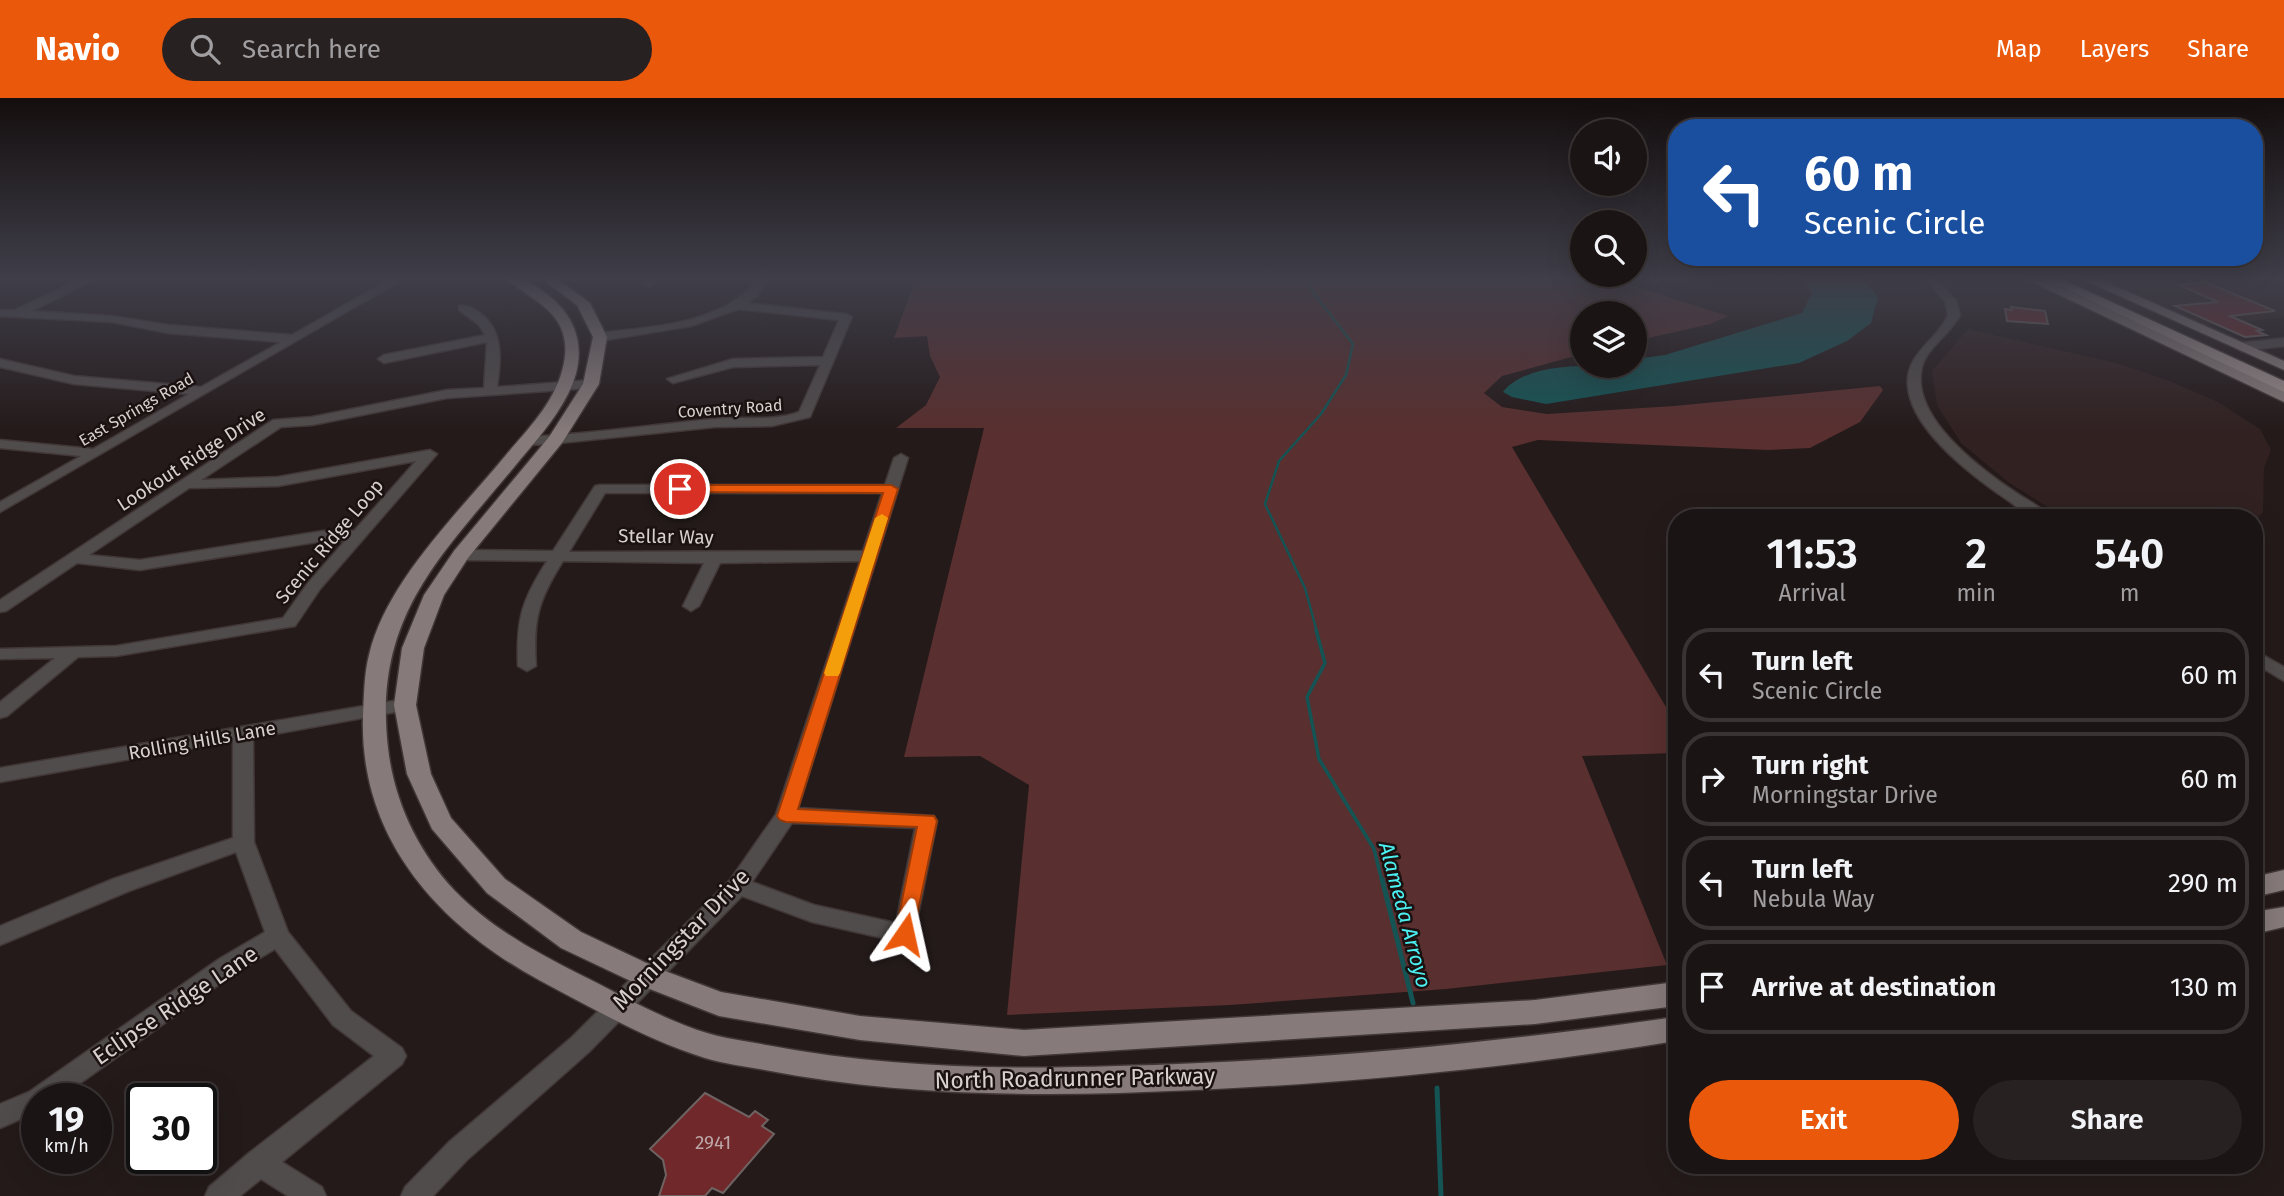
<!DOCTYPE html>
<style>
:root{--surface:#1b1414;--page:#282122;--text:#f1f3f6;--muted:#a09ea0;--line:#393334;--accent:#ea580c}
body{margin:0;font-family:"Fira Sans",sans-serif;background:var(--page);color:var(--text);height:100vh;display:flex;flex-direction:column;font-size:26px;white-space:nowrap}
*{box-sizing:border-box;margin:0}
p{font-size:23px;color:var(--muted)}
.icon{flex:none;width:38px;height:38px;fill:none;stroke:currentColor;stroke-width:2;stroke-linecap:round;stroke-linejoin:round}
.map{position:relative;flex:1;overflow:hidden}
.drawer{position:absolute;left:1668px;top:411px;width:595px;height:665px;display:flex;flex-direction:column;background:var(--surface);border-radius:28px;box-shadow:0 7px 28px #0002,0 0 0 2px var(--line)}
.drawer>*{flex:none}
.top-card{position:absolute;left:1668px;top:21px;width:595px;height:147px;border-radius:28px;box-shadow:0 7px 28px #0002,0 0 0 2px var(--line);background:#1a4fa0;color:#fff;overflow:hidden}
.controls{position:absolute;left:1570px;top:21px;display:grid;gap:14px}
.controls a{display:grid;place-items:center;width:77px;height:77px;border-radius:50%;background:var(--surface);box-shadow:0 7px 28px #0002,0 0 0 2px var(--line);font-size:35px}
.speed{position:absolute;left:21px;top:985px;display:flex;gap:14px;font-size:35px;font-weight:700;text-align:center}
.speed>*{display:grid;place-content:center;width:91px;height:91px;border-radius:50%;background:var(--surface);box-shadow:0 7px 28px #0002,0 0 0 2px var(--line);line-height:1}
.speed small{font-size:18px;font-weight:400}
.speed .limit{border:4px solid #111;border-radius:10px;background:#fff;color:#111}
.pin{position:absolute;display:grid;place-items:center;width:60px;height:60px;color:#fff;margin:-30px;border:4px solid #fff;border-radius:50%;box-shadow:0 2px 7px #0007}
.me{position:absolute;width:77px;margin:-38px;rotate:11deg;stroke-linejoin:round;filter:drop-shadow(0 0 5px #0008)}
.turn{display:flex;align-items:center;gap:24px;height:147px;padding:0 21px;font-size:32px}
.turn .icon{width:91px;height:91px;stroke-width:2.5}
.turn b{display:block;font-size:49px;line-height:60px}
.eta{display:flex;justify-content:space-evenly;align-items:center;height:119px;text-align:center}
.eta b{font-size:42px;font-weight:600;line-height:49px}
.cta{display:flex;gap:14px;margin-top:auto;padding:14px 21px}
.cta a{flex:1;height:80px;border-radius:42px;background:var(--accent);color:#fff;font-size:28px;font-weight:600;line-height:80px;text-align:center}
.cta a+a{background:var(--page);color:var(--text)}
ul{padding:0;list-style:none}
li{display:flex;align-items:center;gap:21px;height:94px;margin:0 14px 10px;padding:0 7px;border:4px solid var(--line);border-radius:28px}
li div{flex:1}
li b{display:block;font-size:26px}
li em{font-style:normal}
header{display:flex;align-items:center;gap:42px;box-sizing:border-box;height:98px;padding:0 35px;background:var(--accent);color:#fff}
header strong{font-size:33px}
nav{display:flex;gap:38px;margin-inline-start:auto;font-size:24px}
.search{width:490px;height:63px;background:var(--page);display:flex;align-items:center;gap:18px;box-sizing:border-box;padding:0 24px;border-radius:38px;color:var(--muted);font-size:26px}
.map>svg:first-child{display:block}
.built{fill:#312121}
.green{fill:#592f2f}
.water{fill:#155454}
.lines{fill:none;stroke-linecap:round;stroke-linejoin:round}
.stream-far2{stroke:#155454;stroke-width:2.5}
.stream-far1{stroke:#155454;stroke-width:3.5}
.stream{stroke:#155454;stroke-width:5}
.building{fill:#70282b;stroke:#6f6362;stroke-width:2}
.minor-casing{stroke:#413737;stroke-width:3}
.major-casing{stroke:#413737;stroke-width:3}
.highway-casing{stroke:#413737;stroke-width:3}
.minor{fill:#514c4c;fill-rule:evenodd}
.major{fill:#867a7a;fill-rule:evenodd}
.highway{fill:#9b8d8c;fill-rule:evenodd}
.route{fill:#ea580c;stroke:#983908;stroke-width:2}
.slow{fill:#f59e0b}
.labels{text-anchor:middle;stroke-width:5;stroke-linejoin:round;paint-order:stroke}
.far-street-label{font-size:16px;fill:#d7d0cf;stroke:#1b1111}
.street-label{font-size:19px;fill:#d7d0cf;stroke:#1b1111}
.near-number-label{font-size:19px;fill:#bda6a6}
.water-label{font-size:21px;font-style:italic;fill:#4bf0f1;stroke:#1b1111}
.near-street-label{font-size:23px;fill:#d7d0cf;stroke:#1b1111}
</style>
<header>
<strong>Navio</strong>
<div class="search"><svg class="icon" aria-label="search" viewBox="0 0 24 24"><circle cx="10" cy="10" r="6"/><path d="M15 15l6 6"/></svg>Search here</div>
<nav><a>Map</a><a>Layers</a><a>Share</a></nav>
</header>
<div class="map">
<svg width="2284" height="1098" viewBox="0 0 2284 1098">
<rect width="100%" height="100%" fill="#241a1a"/>
<!-- built -->
<g class="built">
<path d="M2096,180H2284V219L2207,228Z"/>
<path d="M1968,231L2116,265L2167,282L2218,304L2260,331L2271,352L2264,370L2263,414L2254,425V420H2065L2008,384L1961,345L1937,307L1932,273Z"/>
</g>
<!-- green -->
<path class="green" d="M916,180H1608L1728,218L1710,226L1635,243L1634,215H1582V256L1502,278L1484,295L1502,309L1547,316L1674,308L1880,288L1883,292L1860,324L1810,350L1768,352L1538,342L1512,349L1676,626V655L1582,658L1667,867L1446,891L1230,907L1007,917L1029,687L980,658L904,659L984,330H896L926,307L940,279L930,258L927,238L894,240Z"/>
<!-- water -->
<path class="water" d="M1802,180H1863L1878,199L1871,225L1847,243L1799,265L1546,306L1512,299L1503,294C1528,262 1598,268 1634,268L1635,261L1665,257L1802,215L1812,195Z"/>
<g class="lines">
<!-- stream-far2 -->
<path class="stream-far2" d="M1308,180L1312,193L1353,246L1346,277L1321,316L1279,363L1265,406L1305,490L1317,534"/>
<!-- stream-far1 -->
<path class="stream-far1" d="M1316,532L1325,565L1307,599L1319,661L1374,751L1382,783"/>
<!-- stream -->
<g class="stream">
<path d="M1382,781L1413,905"/>
<path d="M1437,990L1441,1098"/>
</g>
</g>
<!-- building -->
<g class="building">
<path d="M2205,184L2275,213L2230,218L2262,232L2257,233L2266,237L2245,239L2175,208L2218,204L2179,187Z"/>
<path d="M2011,209L2045,213L2048,226L2007,223L2005,211L2012,212Z"/>
<path d="M705,995L749,1019L755,1013L768,1022L762,1028L774,1036L723,1095L712,1090L705,1098H659L666,1077L663,1062L650,1051Z"/>
</g>
<g class="lines">
<!-- minor casing -->
<g class="minor-casing">
<g id="minor">
<path d="M83,180H97L32,213L112,218L168,227L292,237L392,180H405L0,414V404L81,358L0,350V342L93,351L189,296L74,286L0,269V261L74,278L201,289L281,244L168,235L112,224L0,218V212H15Z"/>
<path d="M649,180H660L649,189L644,186Z"/>
<path d="M759,180H770L757,198L747,205L846,216L852,219L810,319L772,328L715,329L550,346L526,347L519,343L526,339C589,336 651,327 714,321C743,318 772,324 799,314L820,267L733,269L673,285L667,281L733,261L823,259L839,222L738,211L691,228L600,243L594,239L600,235C654,228 723,227 759,180Z"/>
<path d="M1924,180H1935L1956,202L1960,217C1951,236 1927,249 1922,269C1910,318 1977,368 2012,392C2025,401 2042,409 2052,420C2047,420 2040,421 2035,420C2026,418 2016,408 2009,403C1975,380 1912,333 1908,289C1904,256 1937,243 1948,217L1945,203Z"/>
<path d="M459,208C467,207 473,210 480,215C504,233 501,262 497,289L591,282L597,286L591,290L447,300L312,327L281,329L201,382L278,379L430,352L437,356L320,491L295,528L116,558L78,559L7,618L0,620V604L55,560L0,561V551L116,548L283,520L308,485L345,443H323L140,472L77,465L6,513L0,514V502L273,322L312,319L447,292L484,290L487,244L384,265L378,261L384,257L485,237L479,227L459,212ZM416,363L354,433H323L140,462L89,457L189,390L278,388Z"/>
<path d="M2284,240V248L2241,253L2235,249L2241,245Z"/>
<path d="M901,356L908,360L798,710L934,718L937,723L913,842L905,845L812,824L742,798L589,954L467,1062L433,1098H401L405,1089L449,1044L571,940L730,782L776,716L860,463L720,465L699,508L691,513L683,508L704,465L563,463C538,503 533,521 536,568L527,573L518,568C516,521 522,502 547,463L461,462L453,457L461,452L553,453L595,388L600,387H885L894,360ZM605,395H882L863,453L569,454ZM792,725L915,730L896,825L814,807L752,784Z"/>
<path d="M2254,552L2284,569V583L2254,565Z"/>
<path d="M405,601L412,603L414,607L412,611L253,640L254,744L288,834L351,913L402,950L406,958L402,966L282,1064L322,1089L326,1098H288L261,1081L240,1098H205L209,1089L249,1055L374,958L333,927L275,851L235,875L58,1001H37V1014L0,1030V1006L29,994L219,861L265,834L236,754L129,793L0,847V828L113,781L233,740V643L0,684V670Z"/>
</g>
</g>
<!-- major casing -->
<g class="major-casing">
<g id="major">
<path d="M504,180C522,180 534,186 549,198C581,223 587,259 568,296C555,322 534,345 515,368C439,460 373,520 388,650C394,703 418,754 455,793C490,829 535,854 579,876C620,896 663,922 707,935C726,941 746,943 766,947C882,969 998,972 1116,968C1307,963 1487,946 1676,919V943C1492,973 1307,989 1119,995C1000,998 883,995 765,972C745,968 724,966 705,960C647,942 592,910 539,882C438,827 359,740 363,618C364,598 364,576 369,557C386,484 459,414 506,357C527,332 553,306 562,273C577,219 539,206 504,180Z"/>
<path d="M541,180H556L590,205L607,239L599,286L562,345L468,460L444,497L424,550L416,607L431,676L451,720L505,781L581,834L657,870L721,894L860,918L1024,932L1535,902L1676,884V908L1535,926L1024,958L860,942L719,918L637,886L561,850L487,795L432,731L407,676L394,607L402,550L424,497L454,453L549,339L583,286L593,239L577,207Z"/>
<path d="M2024,180H2041L2284,293V304Z"/>
<path d="M2080,180H2097L2284,263V272Z"/>
<path d="M2284,772V792L2254,799V779Z"/>
<path d="M2284,809V829L2254,836V814Z"/>
</g>
</g>
<!-- highway casing -->
<g class="highway-casing">
<path id="highway" d="M2042,180H2059L2284,283V294Z"/>
</g>
<!-- minor -->
<use href="#minor" class="minor"/>
<!-- major -->
<use href="#major" class="major"/>
<!-- highway -->
<use href="#highway" class="highway"/>
</g>
<!-- sky -->
<linearGradient id="sky" x2="0" y2="1"><stop stop-color="#140e0e"/><stop offset="0.54" stop-color="#3f3e49"/><stop offset="1" stop-color="#3f3e49" stop-opacity="0"/></linearGradient>
<rect width="2284" height="334" fill="url(#sky)"/>
<!-- route -->
<path class="route" d="M680,387H891L898,391L798,711L934,718L937,723L912,841L905,844L898,841L895,836L917,729L786,724L780,722L777,718L883,395L675,394L673,391Z"/>
<!-- slow -->
<path class="slow" d="M882,416L888,420L840,575L838,578H826L824,575L875,420Z"/>
<g class="labels">
<!-- far-street labels -->
<g class="far-street-label">
<text transform="translate(730 310) rotate(-4)" y="6">Coventry Road</text>
<text transform="translate(136 311) rotate(-30)" y="6">East Springs Road</text>
</g>
<!-- street labels -->
<g class="street-label">
<text transform="translate(191 361) rotate(-33)" y="7">Lookout Ridge Drive</text>
<text transform="translate(666 438) rotate(1)" y="7">Stellar Way</text>
<text transform="translate(329 443) rotate(-50)" y="7">Scenic Ridge Loop</text>
<text transform="translate(202 642) rotate(-10)" y="7">Rolling Hills Lane</text>
</g>
<!-- near-number labels -->
<g class="near-number-label">
<text x="713" y="1051">2941</text>
</g>
<!-- water labels -->
<g class="water-label">
<text transform="translate(1405 817) rotate(75)" y="7">Alameda Arroyo</text>
</g>
<!-- near-street labels -->
<g class="near-street-label">
<text transform="translate(681 841) rotate(-46)" y="8">Morningstar Drive</text>
<text transform="translate(175 907) rotate(-34)" y="8">Eclipse Ridge Lane</text>
<text transform="translate(1075 980) rotate(-1)" y="8">North Roadrunner Parkway</text>
</g>
</g>
</svg>
<div class="controls">
<a><svg class="icon" aria-label="sound" viewBox="0 0 24 24"><path d="M4 9h4l5-4v14l-5-4H4zM17 9q2 3 0 6"/></svg></a>
<a><svg class="icon" aria-label="search" viewBox="0 0 24 24"><circle cx="10" cy="10" r="6"/><path d="M15 15l6 6"/></svg></a>
<a><svg class="icon" aria-label="layers" viewBox="0 0 24 24"><path d="M12 4l9 5-9 5-9-5zM3 14l9 5 9-5"/></svg></a>
</div>
<div class="speed"><div>19<small>km/h</small></div><div class="limit">30</div></div>
<div class="pin" style="left:680px;top:391px;background:#d93025"><svg class="icon" aria-label="arrive" viewBox="0 0 24 24"><path d="M6 21V4h12l-3 4 3 4H6"/></svg></div>
<svg class="me" style="left:905px;top:836px" viewBox="-20 -20 40 40"><path d="M0-17L14 15 0 8-14 15z" fill="#ea580c" stroke="#fff" stroke-width="4"/></svg>
<div class="top-card">
<div class="turn"><svg class="icon" aria-label="left" viewBox="0 0 24 24"><path d="M17 20v-9H6M10 6l-5 5 5 5"/></svg><div><b>60 m</b>Scenic Circle</div></div>
</div>
<section class="drawer">
<div class="eta">
<div><b>11:53</b><p>Arrival</p></div>
<div><b>2</b><p>min</p></div>
<div><b>540</b><p>m</p></div>
</div>
<ul>
<li><svg class="icon" aria-label="left" viewBox="0 0 24 24"><path d="M17 20v-9H6M10 6l-5 5 5 5"/></svg><div><b>Turn left</b><p>Scenic Circle</p></div><em>60 m</em></li>
<li><svg class="icon" aria-label="right" viewBox="0 0 24 24"><path d="M7 20v-9h11M14 6l5 5-5 5"/></svg><div><b>Turn right</b><p>Morningstar Drive</p></div><em>60 m</em></li>
<li><svg class="icon" aria-label="left" viewBox="0 0 24 24"><path d="M17 20v-9H6M10 6l-5 5 5 5"/></svg><div><b>Turn left</b><p>Nebula Way</p></div><em>290 m</em></li>
<li><svg class="icon" aria-label="arrive" viewBox="0 0 24 24"><path d="M6 21V4h12l-3 4 3 4H6"/></svg><div><b>Arrive at destination</b></div><em>130 m</em></li>
</ul>
<div class="cta"><a>Exit</a><a>Share</a></div>
</section>
</div>
